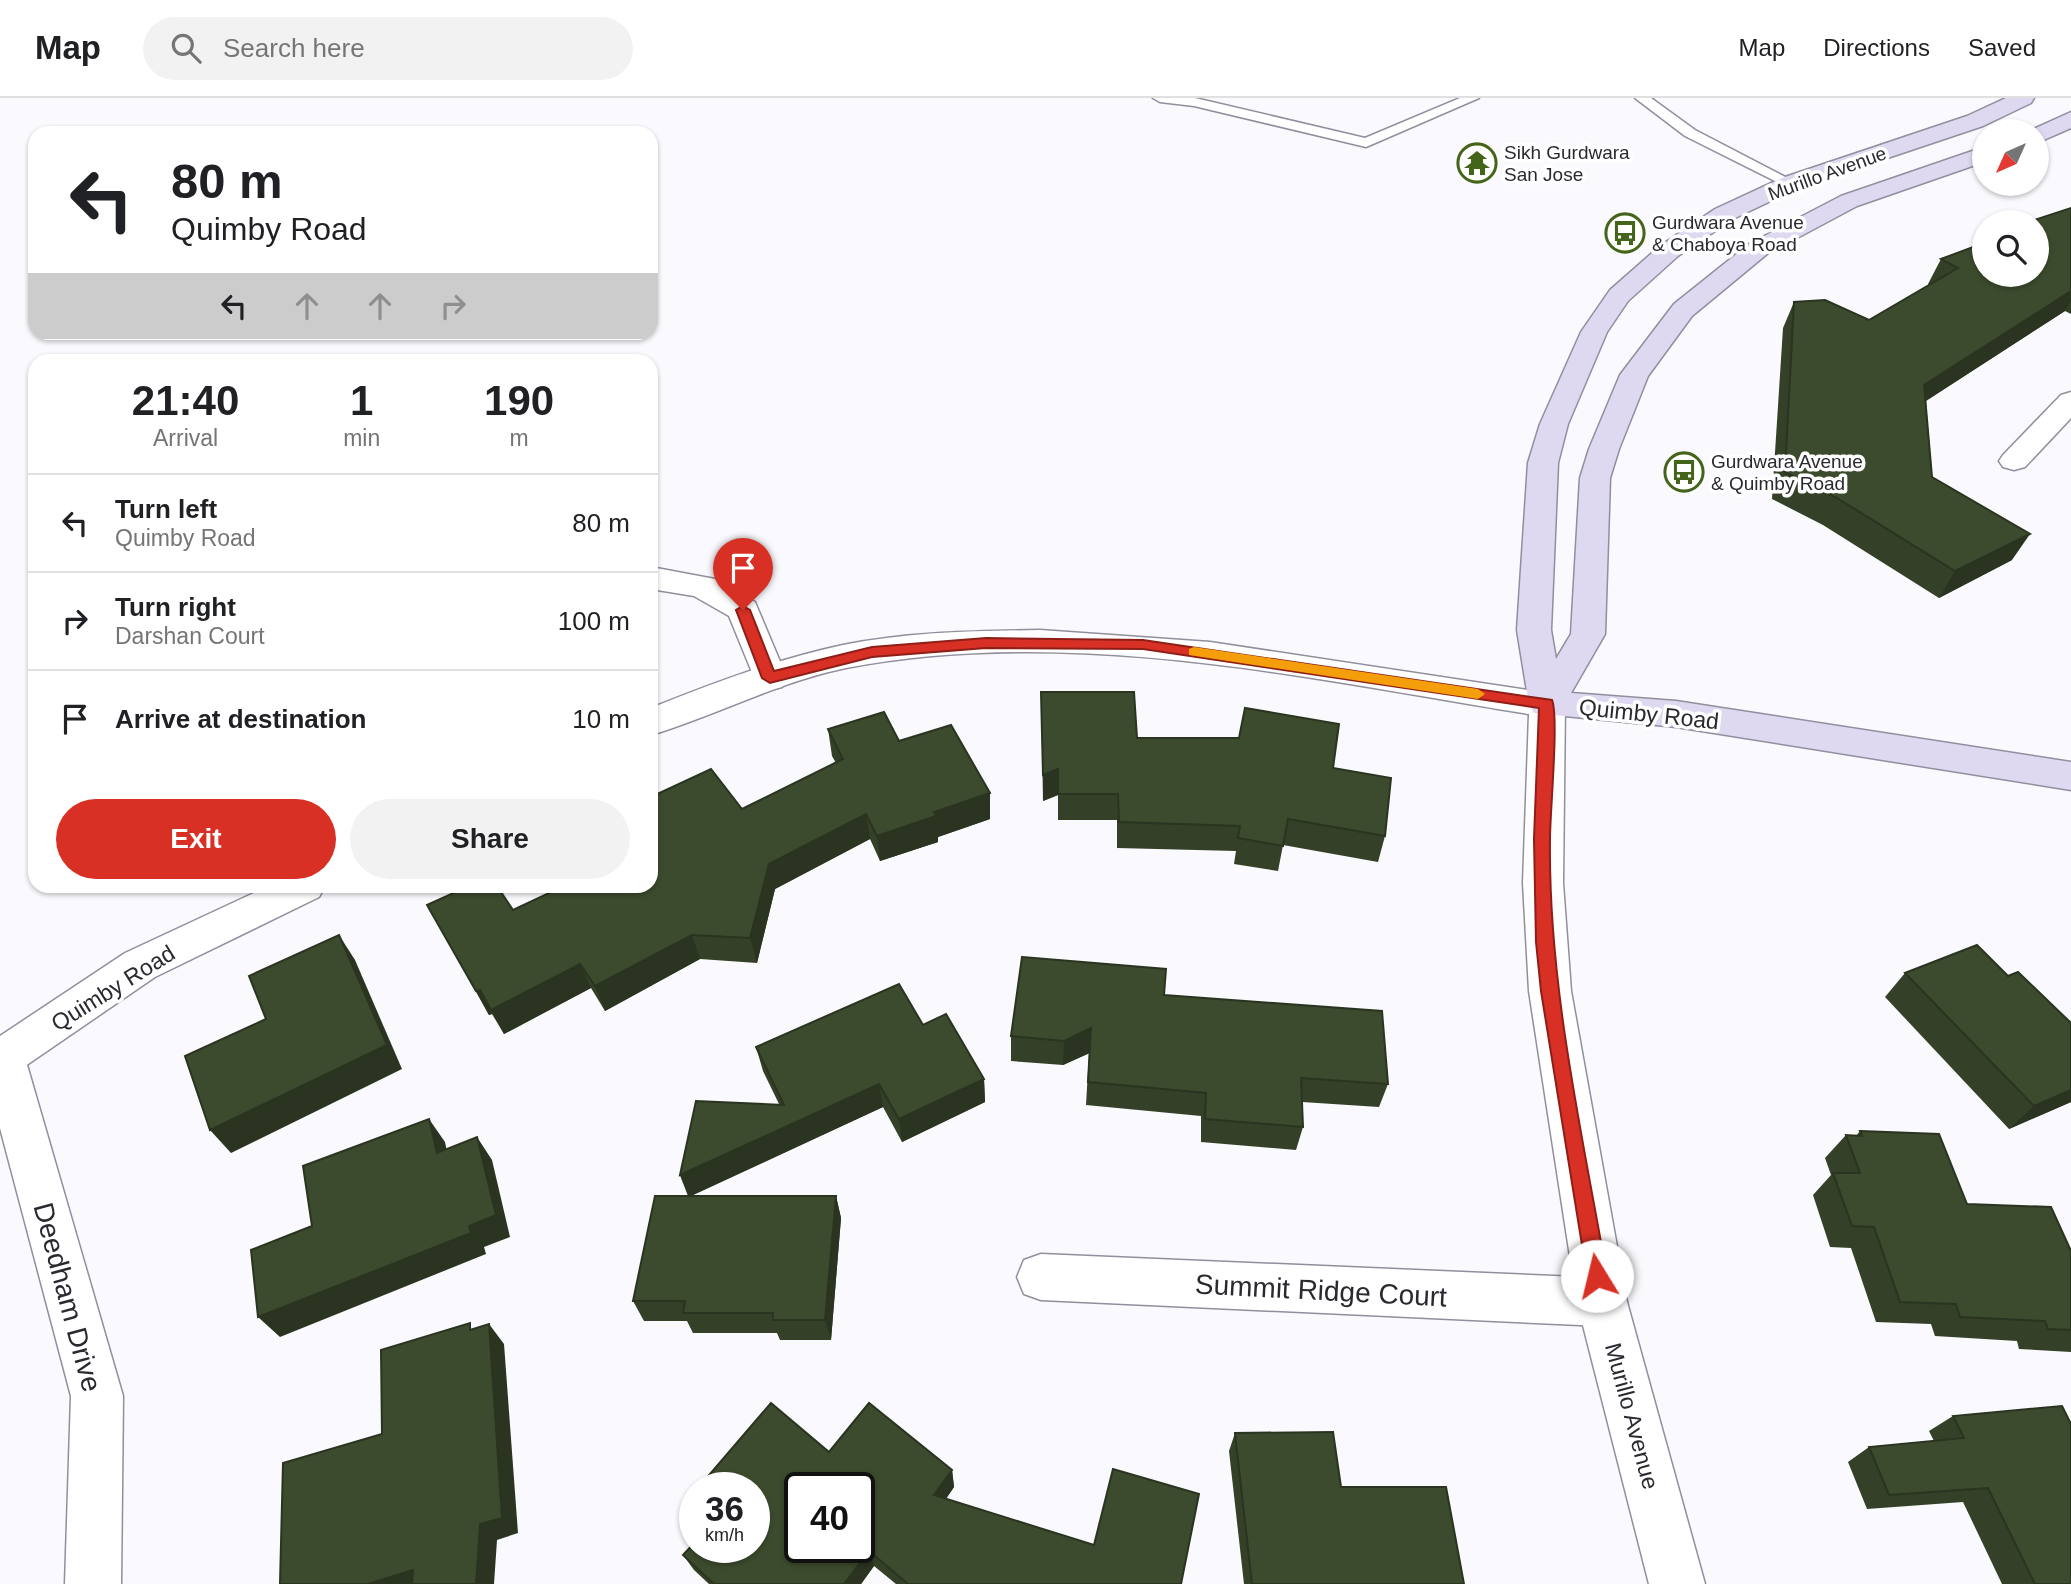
<!DOCTYPE html>
<style>
:root{--surface:#fff;--page:#f2f2f2;--text:#202124;--muted:#757577;--line:#e0e0e0;--accent:#d93025}
body{margin:0;font-family:Helvetica,sans-serif;background:var(--page);color:var(--text);height:100vh;display:flex;flex-direction:column;font-size:26px;white-space:nowrap}
*{box-sizing:border-box;margin:0}
p{font-size:23px;color:var(--muted)}
.icon{flex:none;width:38px;height:38px;fill:none;stroke:currentColor;stroke-width:2;stroke-linecap:round;stroke-linejoin:round}
.map{position:relative;flex:1;overflow:hidden}
.panel{position:absolute;left:28px;top:256px;width:630px;height:539px;display:flex;flex-direction:column;background:var(--surface);border-radius:21px;box-shadow:0 2px 5px #0004}
.panel>*{flex:none}
.top-card{position:absolute;left:28px;top:28px;width:630px;height:214px;border-radius:21px;box-shadow:0 2px 5px #0004;background:#fff;color:var(--text);overflow:hidden}
.needle{width:46px;rotate:225deg}
.buttons{position:absolute;left:1972px;top:21px;display:grid;gap:14px}
.buttons a{display:grid;place-items:center;width:77px;height:77px;border-radius:50%;background:var(--surface);box-shadow:0 2px 5px #0004;font-size:35px}
.speed{position:absolute;left:679px;top:1374px;display:flex;gap:14px;font-size:35px;font-weight:700;text-align:center}
.speed>*{display:grid;place-content:center;width:91px;height:91px;border-radius:50%;background:var(--surface);box-shadow:0 2px 5px #0004;line-height:1}
.speed small{font-size:18px;font-weight:400}
.speed .limit{border:4px solid #111;border-radius:10px;background:#fff;color:#111}
.pin{position:absolute;display:grid;place-items:center;width:60px;height:60px;color:#fff;margin:-72px -30px;border-radius:50% 50% 50% 0;rotate:-45deg;box-shadow:0 0 7px #0007}
.pin .icon{rotate:45deg}
.me{position:absolute;width:77px;margin:-38px;rotate:351deg;stroke-linejoin:round;filter:drop-shadow(0 0 5px #0008)}
.turn{display:flex;align-items:center;gap:24px;height:147px;padding:0 28px;font-size:32px}
.turn .icon{width:91px;height:91px;stroke-width:2.5}
.turn b{display:block;font-size:49px;line-height:60px}
.lanes{display:flex;align-items:center;height:66px;padding:0 28px;background:#0003;justify-content:center;gap:35px;direction:ltr}
.lanes .off{opacity:.35}
.eta{display:flex;justify-content:space-evenly;align-items:center;height:119px;text-align:center}
.eta b{font-size:42px;font-weight:700;line-height:49px}
.cta{display:flex;gap:14px;margin-top:auto;padding:14px 28px}
.cta a{flex:1;height:80px;border-radius:42px;background:var(--accent);color:#fff;font-size:28px;font-weight:700;line-height:80px;text-align:center}
.cta a+a{background:var(--page);color:var(--text)}
ul{padding:0;list-style:none}
li{display:flex;align-items:center;gap:21px;height:98px;padding:0 28px;border-top:2px solid var(--line)}
li div{flex:1}
li b{display:block;font-size:26px}
li em{font-style:normal}
header{display:flex;align-items:center;gap:42px;box-sizing:border-box;height:98px;padding:0 35px;background:var(--surface);border-bottom:2px solid var(--line)}
header strong{font-size:33px}
nav{display:flex;gap:38px;margin-inline-start:auto;font-size:24px}
.search{width:490px;height:63px;background:var(--page);display:flex;align-items:center;gap:18px;box-sizing:border-box;padding:0 24px;border-radius:38px;color:var(--muted);font-size:26px}
.map>svg:first-child{display:block}
.lines{fill:none;stroke-linecap:round;stroke-linejoin:round}
.service-casing{stroke:#918e9e;stroke-width:3}
.minor-casing{stroke:#918e9e;stroke-width:3}
.tertiary-casing{stroke:#918e9e;stroke-width:3}
.secondary-casing{stroke:#918e9e;stroke-width:3}
.service{fill:#fff;fill-rule:evenodd}
.minor{fill:#fff;fill-rule:evenodd}
.tertiary{fill:#fff;fill-rule:evenodd}
.secondary{fill:#dfd8f1;fill-rule:evenodd}
.wall{fill:#344027}
.shaded-wall{fill:#2a3420}
.building{fill:#3c4b2d;stroke:#2a3420;stroke-width:2;fill-rule:evenodd}
.route{fill:#d93025;stroke:#8d1f18;stroke-width:2}
.slow{fill:#f59e0b}
.labels{text-anchor:middle;stroke-width:7;stroke-linejoin:round;paint-order:stroke}
.far-poi-label{font-size:19px;fill:#2a2930;stroke:#fff;text-anchor:start}
.far-street-label{font-size:19px;fill:#2a2930;stroke:#fff}
.street-label{font-size:23px;fill:#2a2930;stroke:#fff}
.near-street-label{font-size:28px;fill:#2a2930;stroke:#fff}
</style>
<header>
<strong>Map</strong>
<div class="search"><svg class="icon" aria-label="search" viewBox="0 0 24 24"><circle cx="10" cy="10" r="6"/><path d="M15 15l6 6"/></svg>Search here</div>
<nav><a>Map</a><a>Directions</a><a>Saved</a></nav>
</header>
<div class="map">
<svg width="2071" height="1486" viewBox="0 0 2071 1486">
<rect width="100%" height="100%" fill="#faf9fd"/>
<g class="lines">
<!-- service casing -->
<g class="service-casing">
<g id="service">
<path d="M1153,0H1195L1365,40L1460,0H1479L1366,49L1194,8L1160,4Z"/>
<path d="M1635,0H1651L1695,32L1797,85L1795,88H1785L1685,38Z"/>
</g>
</g>
<!-- minor casing -->
<g class="minor-casing">
<g id="minor">
<path d="M2071,294V320L2025,369L2014,372L2003,369L1999,363L2003,357L2061,297Z"/>
<path d="M651,469L715,481L755,504L787,580L782,589L770,592L758,589L729,518L694,498L651,491Z"/>
<path d="M3,941L18,947L25,960L123,1298L121,1486H65L71,1298L0,1030V942Z"/>
<path d="M1041,1156L1602,1180L1619,1187L1627,1204L1619,1221L1602,1228L1041,1202L1024,1196L1017,1179L1024,1162Z"/>
</g>
</g>
<!-- tertiary casing -->
<g class="tertiary-casing">
<g id="tertiary">
<path d="M1040,532L1210,544L1560,597L1565,606L1563,785L1571,893L1627,1204L1705,1486H1649L1577,1204L1529,893L1523,785L1529,616C1306,580 1072,527 846,570C778,584 717,617 651,637V610C714,585 777,561 843,547C908,534 974,533 1040,532Z"/>
<path d="M269,788H325L319,799L155,879L15,975L0,981V938L125,855Z"/>
</g>
</g>
<!-- secondary casing -->
<g class="secondary-casing">
<g id="secondary">
<path d="M2006,0H2034L2031,5L1983,28L1798,90L1733,121L1678,158L1628,203L1607,234L1568,326L1558,365L1551,532L1556,561L1571,536L1580,380L1589,351L1620,277L1674,206L1749,146L1841,98L1984,49V64L1857,108L1767,156L1692,218L1648,278L1619,351L1610,380L1605,536L1571,595L1676,603L2071,664V692L1676,629L1534,615L1529,606L1517,532L1528,365L1540,326L1581,234L1610,192L1660,148L1715,111L1782,80L1967,18Z"/>
<path d="M2071,14V30L2037,45V33H2029Z"/>
</g>
</g>
<!-- service -->
<use href="#service" class="service"/>
<!-- minor -->
<use href="#minor" class="minor"/>
<!-- tertiary -->
<use href="#tertiary" class="tertiary"/>
<!-- secondary -->
<use href="#secondary" class="secondary"/>
</g>
<!-- wall -->
<g class="wall">
<path d="M2071,110V216L2065,213L1926,303L1932,379L2012,462L1939,500L1823,427L1772,401L1783,230L1794,204L1869,222L1929,187L1928,186L1941,161L1975,149L1979,141L1984,139V177Z"/>
<path d="M1041,594L1137,640L1333,670L1385,738L1378,764L1283,747L1278,773L1234,766L1236,753L1117,750V722H1058V697L1043,703Z"/>
<path d="M828,631L899,643L990,695V721L938,739V744L880,763L870,741L775,791L757,865L700,861L605,913L591,890L504,936L492,916L489,917L427,807L513,812L742,711L836,665L832,658Z"/>
<path d="M1905,875L2071,1004L2009,1031L1885,899Z"/>
<path d="M1164,897L1388,986L1379,1009L1302,1004L1303,1029L1296,1052L1201,1044V1018L1086,1007L1089,955L1063,967L1011,963V938Z"/>
<path d="M923,927L984,981L985,1004L902,1044L883,1009L690,1098H836L841,1120L831,1242H780L777,1235H693L687,1223H644L633,1203L688,1098L680,1077L779,1006L763,973L756,949Z"/>
<path d="M1860,1033L1967,1106L2071,1153V1254L2019,1251L2017,1243L1935,1238L1931,1226L1876,1224L1851,1150L1830,1149L1813,1097L1831,1077L1825,1060L1846,1037L1856,1038Z"/>
<path d="M1953,1318L2071,1486H2002L1963,1404L1867,1411L1848,1364L1869,1349L1934,1343L1929,1333Z"/>
<path d="M1235,1335L1341,1389L1464,1486H1244L1229,1353Z"/>
<path d="M829,1354L952,1372L954,1389L946,1401L1181,1486H896L874,1468L861,1486H709L694,1472L683,1457Z"/>
</g>
<!-- shaded-wall -->
<g class="shaded-wall">
<path d="M2071,193V203L2065,213L1910,313L1924,287Z"/>
<path d="M2030,436L2012,462L1939,500L1955,473Z"/>
<path d="M1058,671V697L1043,703V677Z"/>
<path d="M990,695V721L938,739V744L880,763L877,738L934,714Z"/>
<path d="M866,716L870,741L775,791L757,865L750,840L769,766Z"/>
<path d="M339,837L355,862L402,971L231,1055L210,1032Z"/>
<path d="M692,837L700,861L605,913L595,888Z"/>
<path d="M580,866L591,890L504,936L491,912Z"/>
<path d="M480,892L492,916L489,917L476,893Z"/>
<path d="M1091,930L1090,955L1063,967L1064,943Z"/>
<path d="M984,981L985,1004L902,1044L899,1021Z"/>
<path d="M879,986L883,1009L689,1099L680,1077Z"/>
<path d="M2071,992V1004L2009,1031L2034,1008Z"/>
<path d="M429,1021L445,1044L452,1078L437,1055Z"/>
<path d="M477,1039L492,1062L510,1139L484,1149L486,1156L280,1239L258,1219Z"/>
<path d="M836,1098L841,1120L831,1242L825,1222Z"/>
<path d="M489,1226L504,1246L518,1435L497,1442L494,1486H476Z"/>
<path d="M952,1372L954,1389L937,1413L934,1397Z"/>
<path d="M869,1453L874,1468L861,1486H844Z"/>
<path d="M413,1472L432,1486H368Z"/>
</g>
<!-- building -->
<g class="building">
<path d="M2071,110V193L1924,287L1932,379L2030,436L1955,473L1837,400L1785,374L1794,204L1825,202L1869,222L1958,170L1941,161L1984,145V177H2037V124H2028Z"/>
<path d="M1041,594H1134L1137,640H1239L1245,610L1339,626L1333,670L1391,680L1385,738L1288,721L1283,748L1238,740L1240,728L1119,724L1118,696H1058V671L1043,677Z"/>
<path d="M884,614L899,643L951,627L990,695L934,714L936,718L877,738L866,716L769,766L750,840L692,837L595,888L580,866L491,912L480,892L476,893L427,807L469,788H497L513,812L564,788H651V699L711,671L742,711L843,661L828,631Z"/>
<path d="M339,837L387,947L210,1032L185,958L266,921L249,878Z"/>
<path d="M1977,847L2008,878L2018,874L2071,925V992L2034,1008L1905,875Z"/>
<path d="M1022,859L1166,871L1164,897L1382,913L1388,986L1301,980L1303,1029L1205,1021L1206,995L1088,984L1091,930L1064,943L1011,938Z"/>
<path d="M899,886L923,927L946,916L984,981L899,1021L879,986L680,1077L696,1003L784,1007L756,949Z"/>
<path d="M429,1021L437,1055L477,1039L496,1117L469,1128L471,1135L258,1219L251,1152L312,1128L303,1068Z"/>
<path d="M1860,1033L1939,1036L1967,1106L2051,1109L2071,1153V1232L2048,1231L2045,1223L1960,1219L1956,1206L1900,1204L1874,1129L1852,1128L1833,1075H1860L1846,1037L1862,1038Z"/>
<path d="M655,1098H836L825,1222H773V1215H683L685,1203H633Z"/>
<path d="M470,1225V1232L489,1226L502,1420L480,1426L476,1486H412L413,1472L368,1486H280L283,1365L382,1336L381,1252Z"/>
<path d="M771,1305L829,1354L869,1305L952,1372L934,1397L1094,1447L1113,1371L1199,1396L1181,1486H908L869,1453L844,1486H714L683,1457L695,1444V1449H754V1390H698ZM800,1390H859V1449H800Z"/>
<path d="M2062,1308L2071,1326V1486H2035L1988,1390L1889,1397L1869,1349L1964,1340L1953,1318Z"/>
<path d="M1333,1334L1341,1389H1446L1464,1486H1252L1235,1335Z"/>
</g>
<!-- route -->
<path class="route" d="M743,508L750,512L774,573L872,549L986,540L1143,542L1552,602C1559,619 1550,715 1550,740C1548,888 1582,1034 1607,1178L1604,1185L1597,1188L1590,1185L1587,1178L1541,893L1536,844L1534,741L1539,610L1143,551L986,550L872,559L770,585L762,580L736,512Z"/>
<!-- slow -->
<path class="slow" d="M1194,549L1478,591L1485,596L1478,601L1189,557V551Z"/>
<!-- icons -->
<defs>
<g id="temple-ring" transform="scale(2.0125)"><circle r="9.5" fill="#fff" stroke="#44641a" stroke-width="1.5"/><path d="M0-6L5-2H3V0L6.5 2.5H4V6H1.5V3h-3V6H-4V2.5H-6.5L-3 0V-2H-5Z" fill="#44641a"/></g>
<g id="bus-ring" transform="scale(2.0125)"><circle r="9.5" fill="#fff" stroke="#44641a" stroke-width="1.5"/><path d="M-5-6H5V4H4V6H2V4H-2V6H-4V4H-5ZM-3.5-4V0h7V-4ZM-3.5 1.2v1.5H-2V1.2ZM2 1.2v1.5H3.5V1.2Z" fill="#44641a"/></g>
</defs>
<g fill-rule="evenodd">
<use href="#temple-ring" x="1477" y="65"/>
<use href="#bus-ring" x="1625" y="135"/>
<use href="#bus-ring" x="1684" y="374"/>
</g>
<g class="labels">
<!-- far-poi labels -->
<g class="far-poi-label">
<text x="1504" y="61">Sikh Gurdwara<tspan x="1504" dy="22">San Jose</tspan></text>
<text x="1652" y="131">Gurdwara Avenue<tspan x="1652" dy="22">&amp; Chaboya Road</tspan></text>
<text x="1711" y="370">Gurdwara Avenue<tspan x="1711" dy="22">&amp; Quimby Road</tspan></text>
</g>
<!-- far-street labels -->
<g class="far-street-label">
<text transform="translate(1827 75) rotate(-20)" y="7">Murillo Avenue</text>
</g>
<!-- street labels -->
<g class="street-label">
<text transform="translate(1649 616) rotate(6)" y="8">Quimby Road</text>
<text transform="translate(113 890) rotate(-32)" y="8">Quimby Road</text>
<text transform="translate(1632 1318) rotate(75)" y="8">Murillo Avenue</text>
</g>
<!-- near-street labels -->
<g class="near-street-label">
<text transform="translate(1321 1192) rotate(3)" y="10">Summit Ridge Court</text>
<text transform="translate(68 1199) rotate(75)" y="10">Deedham Drive</text>
</g>
</g>
</svg>
<div class="buttons">
<a><svg class="needle" viewBox="-14 -14 28 28"><path d="M0-13l5 13h-10z" fill="#e53935"/><path d="M0 13l5-13h-10z" fill="#757577"/></svg></a>
<a><svg class="icon" aria-label="search" viewBox="0 0 24 24"><circle cx="10" cy="10" r="6"/><path d="M15 15l6 6"/></svg></a>
</div>
<div class="speed"><div>36<small>km/h</small></div><div class="limit">40</div></div>
<div class="pin" style="left:743px;top:512px;background:#d93025"><svg class="icon" aria-label="arrive" viewBox="0 0 24 24"><path d="M6 21V4h12l-3 4 3 4H6"/></svg></div>
<svg class="me" style="left:1597px;top:1178px" viewBox="-20 -20 40 40"><circle r="19" fill="#fff"/><path d="M0-13L10 11 0 6-10 11z" fill="#d93025"/></svg>
<div class="top-card">
<div class="turn"><svg class="icon" aria-label="left" viewBox="0 0 24 24"><path d="M17 20v-9H6M10 6l-5 5 5 5"/></svg><div><b>80 m</b>Quimby Road</div></div>
<div class="lanes"><svg class="icon" aria-label="left" viewBox="0 0 24 24"><path d="M17 20v-9H6M10 6l-5 5 5 5"/></svg><svg class="icon off" aria-label="ahead" viewBox="0 0 24 24"><path d="M12 20V5M6 11l6-6 6 6"/></svg><svg class="icon off" aria-label="ahead" viewBox="0 0 24 24"><path d="M12 20V5M6 11l6-6 6 6"/></svg><svg class="icon off" aria-label="right" viewBox="0 0 24 24"><path d="M7 20v-9h11M14 6l5 5-5 5"/></svg></div>
</div>
<section class="panel">
<div class="eta">
<div><b>21:40</b><p>Arrival</p></div>
<div><b>1</b><p>min</p></div>
<div><b>190</b><p>m</p></div>
</div>
<ul>
<li><svg class="icon" aria-label="left" viewBox="0 0 24 24"><path d="M17 20v-9H6M10 6l-5 5 5 5"/></svg><div><b>Turn left</b><p>Quimby Road</p></div><em>80 m</em></li>
<li><svg class="icon" aria-label="right" viewBox="0 0 24 24"><path d="M7 20v-9h11M14 6l5 5-5 5"/></svg><div><b>Turn right</b><p>Darshan Court</p></div><em>100 m</em></li>
<li><svg class="icon" aria-label="arrive" viewBox="0 0 24 24"><path d="M6 21V4h12l-3 4 3 4H6"/></svg><div><b>Arrive at destination</b></div><em>10 m</em></li>
</ul>
<div class="cta"><a>Exit</a><a>Share</a></div>
</section>
</div>
